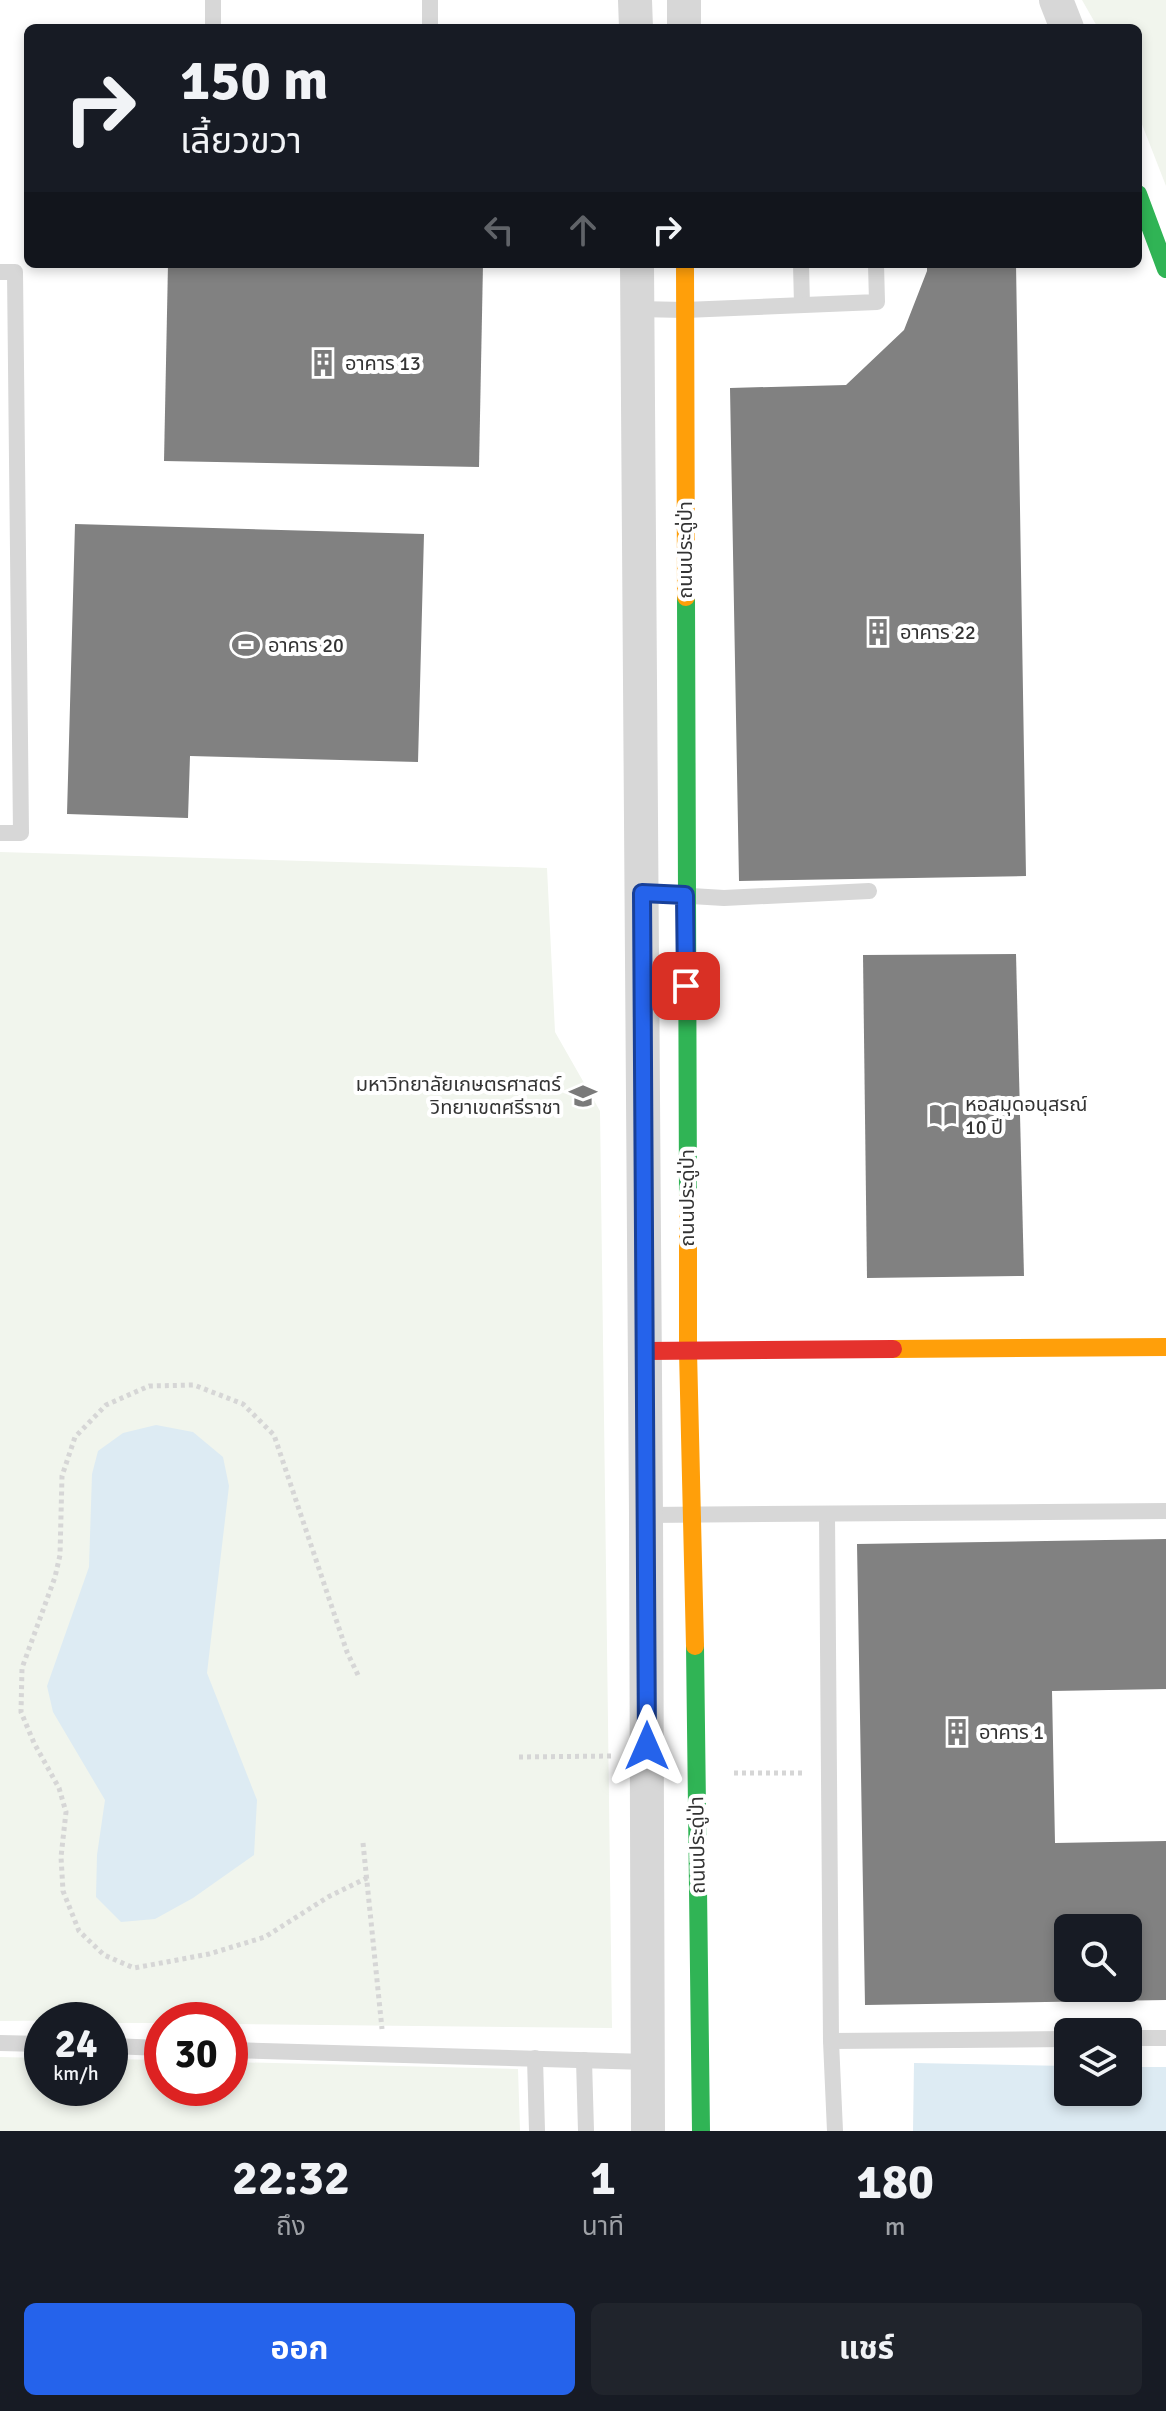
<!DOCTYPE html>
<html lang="th">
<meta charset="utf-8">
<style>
:root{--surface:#171b24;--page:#20242c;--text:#f1f3f6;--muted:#9ea1a6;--accent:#2563eb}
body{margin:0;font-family:Signika,"Noto Sans Thai",sans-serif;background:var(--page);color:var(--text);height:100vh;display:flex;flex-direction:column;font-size:30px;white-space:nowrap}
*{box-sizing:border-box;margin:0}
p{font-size:26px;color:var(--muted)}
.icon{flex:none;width:44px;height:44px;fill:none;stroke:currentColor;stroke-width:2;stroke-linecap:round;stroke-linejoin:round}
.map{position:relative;height:2131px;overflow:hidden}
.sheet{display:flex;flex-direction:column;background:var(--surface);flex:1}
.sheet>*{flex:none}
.top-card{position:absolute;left:24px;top:24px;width:1118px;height:244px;border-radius:12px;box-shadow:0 4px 12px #0003;background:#171b24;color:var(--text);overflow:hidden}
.fabs{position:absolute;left:1054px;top:1914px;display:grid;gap:16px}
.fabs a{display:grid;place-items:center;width:88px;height:88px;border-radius:12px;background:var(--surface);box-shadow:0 4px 12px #0003;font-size:40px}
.speed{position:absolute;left:24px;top:2002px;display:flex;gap:16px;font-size:40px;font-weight:700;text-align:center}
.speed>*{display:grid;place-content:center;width:104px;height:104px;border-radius:50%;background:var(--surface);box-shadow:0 4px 12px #0003;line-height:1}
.speed small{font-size:20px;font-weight:400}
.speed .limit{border:12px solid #d22;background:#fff;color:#111}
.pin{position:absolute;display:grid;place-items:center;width:68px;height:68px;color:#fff;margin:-34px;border-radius:16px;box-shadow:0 4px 12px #0006}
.me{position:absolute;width:88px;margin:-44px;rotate:0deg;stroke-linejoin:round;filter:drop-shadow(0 0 6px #0008)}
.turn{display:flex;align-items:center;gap:28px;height:168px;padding:0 24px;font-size:36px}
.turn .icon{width:104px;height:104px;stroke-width:2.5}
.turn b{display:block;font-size:56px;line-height:68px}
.lanes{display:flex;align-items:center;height:76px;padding:0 24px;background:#0003;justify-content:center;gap:40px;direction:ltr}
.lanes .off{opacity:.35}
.eta{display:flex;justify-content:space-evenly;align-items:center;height:136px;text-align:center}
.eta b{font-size:48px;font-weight:700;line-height:56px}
.primary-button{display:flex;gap:16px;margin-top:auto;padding:16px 24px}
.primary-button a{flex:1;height:92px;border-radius:12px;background:var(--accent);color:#fff;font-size:32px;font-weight:700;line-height:92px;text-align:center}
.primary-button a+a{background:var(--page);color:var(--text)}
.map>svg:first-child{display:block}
.green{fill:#f1f5ed}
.water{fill:#ddebf3}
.building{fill:#818181;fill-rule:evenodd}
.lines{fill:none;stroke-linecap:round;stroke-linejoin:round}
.path{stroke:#d6d6d6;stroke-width:5;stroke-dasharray:4 4;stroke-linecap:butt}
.lane{stroke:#d7d7d7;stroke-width:16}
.street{stroke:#d7d7d7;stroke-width:34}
.fast{stroke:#30b455;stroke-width:18}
.slow{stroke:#ff9f0a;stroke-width:18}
.jam{stroke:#e5322d;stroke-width:18}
.route-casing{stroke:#184099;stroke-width:20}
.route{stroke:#2563eb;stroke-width:14}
.labels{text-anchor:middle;stroke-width:8;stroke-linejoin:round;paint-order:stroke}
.poi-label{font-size:20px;fill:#333;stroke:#fff;text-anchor:start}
.street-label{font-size:20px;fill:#333;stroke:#fff}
</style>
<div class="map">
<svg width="1166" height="2131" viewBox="0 0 1166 2131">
<rect width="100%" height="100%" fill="#fff"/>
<!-- green -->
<g class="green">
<path d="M1082,0H1166V186L1138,114V28H1098Z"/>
<path d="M0,852L547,868L555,1032L600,1111L612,2028L230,2024V2020H162V2023H110V2020L0,2021Z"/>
<path d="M0,2057L42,2058V2088H110V2059L162,2060V2088H230V2062L518,2069L520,2131H0Z"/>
</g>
<!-- water -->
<g class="water">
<path d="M156,1425L193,1432L223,1457L229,1486L207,1673L257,1800L254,1855L193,1898L155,1919L121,1922L96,1897L97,1855L105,1800L53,1712L47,1686L89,1567L92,1474L98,1451L123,1433Z"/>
<path d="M914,2063L1068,2066V2092H1128V2067H1166V2131H913Z"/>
</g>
<!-- building -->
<g class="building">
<path d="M168,264H483L479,467L164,461Z"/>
<path d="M927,264H1016L1026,876L739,881L730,388L846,385L904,330L927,271Z"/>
<path d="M75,524L424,534L418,762L190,756L188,818L67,814Z"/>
<path d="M1016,954L1024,1276L867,1278L863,955Z"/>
<path d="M1166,1539V1689L1052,1691L1055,1843L1166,1841V2000L865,2005L857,1544ZM1068,1928H1128V1988H1068Z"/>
</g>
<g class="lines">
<!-- path -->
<g class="path">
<path d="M358,1675L347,1652L274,1435L243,1404L194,1385L149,1386L106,1405L75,1437L62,1476L60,1555L55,1577L22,1668L21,1712L34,1743L59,1788L66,1812L61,1857L63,1891L79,1931L104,1955L134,1968L161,1963L209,1954L265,1937L328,1897L367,1878"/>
<path d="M519,1757L614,1756"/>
<path d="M734,1773H804"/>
<path d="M363,1843L382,2029"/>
</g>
<!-- lane -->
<g class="lane">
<path d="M213,28V0"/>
<path d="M430,28V0"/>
<path d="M801,264L802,305"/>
<path d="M0,272H15L21,833H0"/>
<path d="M637,309L685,310L877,302L876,264"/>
<path d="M642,893L724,898L869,891"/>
<path d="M827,1514L831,2041L835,2131"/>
<path d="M646,1515L1166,1511"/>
<path d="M1128,2038H1166"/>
<path d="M831,2041L1068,2039"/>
<path d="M0,2043L42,2044"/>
<path d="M110,2046L162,2048"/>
<path d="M230,2050L647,2062"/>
<path d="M535,2058L537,2131"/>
<path d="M584,2060L586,2131"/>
</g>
<!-- street -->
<g class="street">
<path d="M635,0L636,28"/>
<path d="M684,0V28"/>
<path d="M1056,0L1067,28"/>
<path d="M637,264L646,1515L648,2131"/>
</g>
<!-- fast -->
<g class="fast">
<path d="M1138,194L1166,269"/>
<path d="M686,597L688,1198"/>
<path d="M695,1646L701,2131"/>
</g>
<!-- slow -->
<g class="slow">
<path d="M685,264L686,597"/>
<path d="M688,1198V1351L695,1646"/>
<path d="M893,1349L1166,1347"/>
</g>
<!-- jam -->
<path class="jam" d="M645,1351L893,1349"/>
</g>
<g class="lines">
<!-- route casing -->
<g class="route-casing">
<path id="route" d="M647,1746L642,893L685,895L686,986"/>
</g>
<!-- route -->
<use href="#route" class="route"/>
</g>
<!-- icons -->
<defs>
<g id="building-bare" transform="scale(2.16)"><path d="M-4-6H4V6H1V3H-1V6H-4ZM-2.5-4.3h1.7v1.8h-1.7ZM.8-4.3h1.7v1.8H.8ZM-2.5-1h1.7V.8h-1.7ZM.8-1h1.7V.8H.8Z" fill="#7a7a7a" stroke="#fff" stroke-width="2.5" paint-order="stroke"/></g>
<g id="stadium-bare" transform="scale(2.16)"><path d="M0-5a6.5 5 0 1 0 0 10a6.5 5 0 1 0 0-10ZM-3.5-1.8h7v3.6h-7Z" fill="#7a7a7a" stroke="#fff" stroke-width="2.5" paint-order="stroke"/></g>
<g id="university-bare" transform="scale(2.16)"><path d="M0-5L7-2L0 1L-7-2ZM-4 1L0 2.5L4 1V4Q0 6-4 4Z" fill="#7a7a7a" stroke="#fff" stroke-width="2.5" paint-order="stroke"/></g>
<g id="library-bare" transform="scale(2.16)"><path d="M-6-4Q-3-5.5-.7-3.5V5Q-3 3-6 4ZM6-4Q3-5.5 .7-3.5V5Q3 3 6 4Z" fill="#7a7a7a" stroke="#fff" stroke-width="2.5" paint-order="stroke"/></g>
</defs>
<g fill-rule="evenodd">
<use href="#building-bare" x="323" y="363"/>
<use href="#building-bare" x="878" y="632"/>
<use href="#stadium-bare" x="246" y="645"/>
<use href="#university-bare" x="583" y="1096"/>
<use href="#library-bare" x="943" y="1115"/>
<use href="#building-bare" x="957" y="1732"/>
</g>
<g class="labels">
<!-- poi labels -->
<g class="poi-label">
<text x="345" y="370">อาคาร 13</text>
<text x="900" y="639">อาคาร 22</text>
<text x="268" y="652">อาคาร 20</text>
<text x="561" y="1091" text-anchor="end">มหาวิทยาลัยเกษตรศาสตร์<tspan x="561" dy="23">วิทยาเขตศรีราชา</tspan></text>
<text x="965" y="1111">หอสมุดอนุสรณ์<tspan x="965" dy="23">10 ปี</tspan></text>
<text x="979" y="1739">อาคาร 1</text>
</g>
<!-- street labels -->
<g class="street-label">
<text transform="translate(685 550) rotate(-90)" y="7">ถนนประดู่ป่า</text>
<text transform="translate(687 1198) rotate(-90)" y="7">ถนนประดู่ป่า</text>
<text transform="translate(697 1845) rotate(-91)" y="7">ถนนประดู่ป่า</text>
</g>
</g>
</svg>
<div class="fabs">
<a><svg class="icon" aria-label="search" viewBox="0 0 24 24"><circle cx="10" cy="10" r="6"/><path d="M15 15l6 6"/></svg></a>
<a><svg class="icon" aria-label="layers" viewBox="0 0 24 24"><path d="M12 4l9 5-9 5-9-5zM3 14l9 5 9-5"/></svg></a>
</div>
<div class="speed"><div>24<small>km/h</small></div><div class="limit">30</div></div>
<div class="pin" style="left:686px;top:986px;background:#d93025"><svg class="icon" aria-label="arrive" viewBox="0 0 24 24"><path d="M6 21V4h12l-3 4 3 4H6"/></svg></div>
<svg class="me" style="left:647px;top:1746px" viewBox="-20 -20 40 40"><path d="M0-17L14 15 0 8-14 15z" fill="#2563eb" stroke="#fff" stroke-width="4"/></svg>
<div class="top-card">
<div class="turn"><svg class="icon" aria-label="right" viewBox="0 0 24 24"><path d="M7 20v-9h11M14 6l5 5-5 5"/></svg><div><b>150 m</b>เลี้ยวขวา</div></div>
<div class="lanes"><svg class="icon off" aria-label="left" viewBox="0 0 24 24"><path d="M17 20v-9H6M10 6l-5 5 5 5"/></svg><svg class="icon off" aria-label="ahead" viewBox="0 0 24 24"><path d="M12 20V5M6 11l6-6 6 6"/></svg><svg class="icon" aria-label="right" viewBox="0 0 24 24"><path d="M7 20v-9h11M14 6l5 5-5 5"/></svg></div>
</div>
</div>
<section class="sheet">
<div class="eta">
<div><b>22:32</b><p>ถึง</p></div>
<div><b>1</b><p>นาที</p></div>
<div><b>180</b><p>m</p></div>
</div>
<div class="primary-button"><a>ออก</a><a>แชร์</a></div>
</section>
